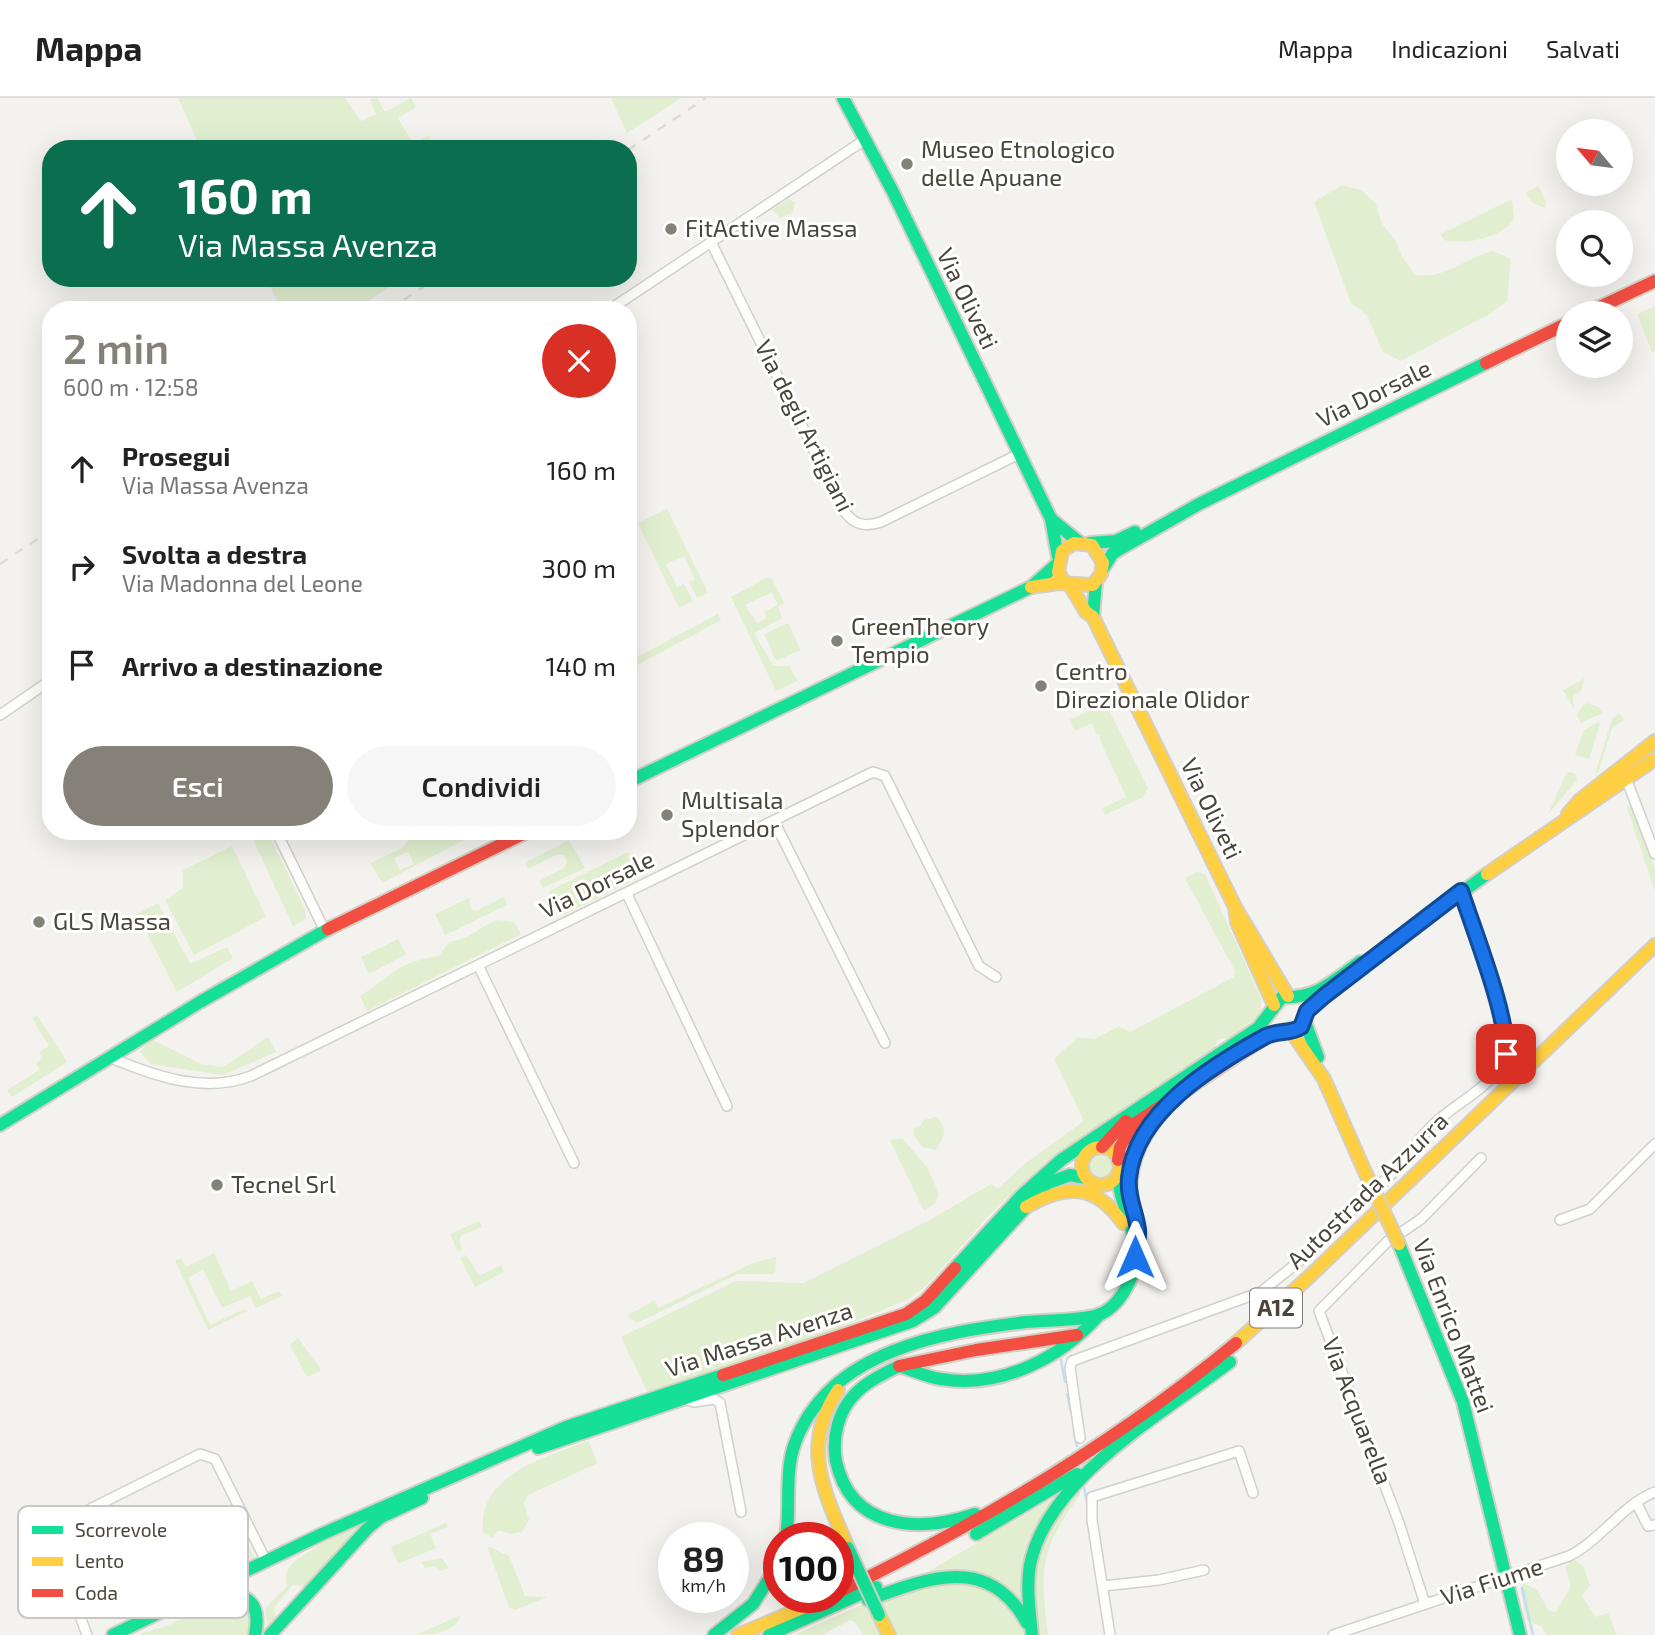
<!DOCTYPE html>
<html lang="it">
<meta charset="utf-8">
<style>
:root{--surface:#fff;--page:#f6f6f6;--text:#222;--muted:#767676;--line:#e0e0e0;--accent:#868178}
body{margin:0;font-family:"Exo 2",sans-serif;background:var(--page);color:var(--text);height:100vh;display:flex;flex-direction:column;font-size:26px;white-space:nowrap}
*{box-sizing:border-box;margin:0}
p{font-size:23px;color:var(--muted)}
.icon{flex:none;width:38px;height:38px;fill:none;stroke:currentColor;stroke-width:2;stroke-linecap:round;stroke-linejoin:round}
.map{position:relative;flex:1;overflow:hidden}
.sheet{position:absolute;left:42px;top:203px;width:595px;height:539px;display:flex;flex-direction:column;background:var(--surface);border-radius:28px;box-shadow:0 7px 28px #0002}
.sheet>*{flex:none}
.top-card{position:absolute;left:42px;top:42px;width:595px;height:147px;border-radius:28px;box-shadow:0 7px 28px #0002;background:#0b6e4f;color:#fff;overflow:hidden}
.needle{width:46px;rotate:299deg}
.controls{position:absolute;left:1556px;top:21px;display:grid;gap:14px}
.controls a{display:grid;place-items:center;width:77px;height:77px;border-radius:50%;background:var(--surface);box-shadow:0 7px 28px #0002;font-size:35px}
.speed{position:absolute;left:658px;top:1424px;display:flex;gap:14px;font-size:35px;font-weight:700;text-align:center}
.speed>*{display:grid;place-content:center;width:91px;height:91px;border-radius:50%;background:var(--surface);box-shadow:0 7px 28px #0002;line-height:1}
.speed small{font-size:18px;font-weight:400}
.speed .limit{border:10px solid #d22;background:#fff;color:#111}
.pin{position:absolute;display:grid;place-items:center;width:60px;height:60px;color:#fff;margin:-30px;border-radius:14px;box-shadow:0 4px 10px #0006}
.me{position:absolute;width:77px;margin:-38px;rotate:0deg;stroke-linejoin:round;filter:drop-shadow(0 0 5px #0008)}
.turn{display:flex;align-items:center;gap:24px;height:147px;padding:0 21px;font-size:32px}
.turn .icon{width:91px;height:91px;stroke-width:2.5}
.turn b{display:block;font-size:49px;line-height:60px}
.round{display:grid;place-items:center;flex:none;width:74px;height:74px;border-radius:37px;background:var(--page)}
.summary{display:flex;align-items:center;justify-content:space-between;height:119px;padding:0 21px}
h1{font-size:42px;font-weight:600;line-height:52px;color:var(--accent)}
.cta{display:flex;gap:14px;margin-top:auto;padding:14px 21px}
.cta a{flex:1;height:80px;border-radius:42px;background:var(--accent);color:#fff;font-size:28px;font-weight:600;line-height:80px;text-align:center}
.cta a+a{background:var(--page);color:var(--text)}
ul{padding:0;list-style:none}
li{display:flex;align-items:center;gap:21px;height:98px;padding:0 21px}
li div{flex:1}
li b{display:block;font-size:26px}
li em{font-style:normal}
header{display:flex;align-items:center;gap:42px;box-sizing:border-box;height:98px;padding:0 35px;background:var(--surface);border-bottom:2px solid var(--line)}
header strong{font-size:33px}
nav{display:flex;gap:38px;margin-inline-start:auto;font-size:24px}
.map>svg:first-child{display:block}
.green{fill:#e1eecf;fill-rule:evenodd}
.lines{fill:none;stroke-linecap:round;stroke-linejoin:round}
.stream{stroke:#c0ddf1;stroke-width:2.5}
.street-casing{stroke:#d2d0cb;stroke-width:12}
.fast-casing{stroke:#d3cfc5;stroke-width:16}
.slow-casing{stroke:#d3cfc5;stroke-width:16}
.jam-casing{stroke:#d3cfc5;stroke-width:16}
.street{stroke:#fdfdfc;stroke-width:9}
.fast{stroke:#16e098;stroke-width:12}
.slow{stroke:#ffcf43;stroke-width:12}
.jam{stroke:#f24e42;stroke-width:12}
.rail{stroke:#dbdbda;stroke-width:2.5;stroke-dasharray:9 9;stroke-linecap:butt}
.fast-bridge-casing{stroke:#d3cfc5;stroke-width:16;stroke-linecap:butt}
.slow-bridge-casing{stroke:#d3cfc5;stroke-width:16;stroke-linecap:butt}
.fast-bridge{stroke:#16e098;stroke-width:12}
.slow-bridge{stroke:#ffcf43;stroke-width:12}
.route-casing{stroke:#114b97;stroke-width:18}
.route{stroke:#1a73e8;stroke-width:12}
.poi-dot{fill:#868178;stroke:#fff;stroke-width:2.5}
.labels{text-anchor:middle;stroke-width:6;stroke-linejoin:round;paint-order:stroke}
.shield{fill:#fff;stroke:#817c74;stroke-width:2}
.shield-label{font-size:23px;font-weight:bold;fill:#4b4439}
.poi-label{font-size:24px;fill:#4b4439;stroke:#fff;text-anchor:start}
.street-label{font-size:24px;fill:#4b4439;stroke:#fff}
.key{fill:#fff;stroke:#c9c7c4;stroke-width:2}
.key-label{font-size:19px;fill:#4b4439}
</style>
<header>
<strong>Mappa</strong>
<nav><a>Mappa</a><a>Indicazioni</a><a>Salvati</a></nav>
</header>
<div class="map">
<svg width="1655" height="1537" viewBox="0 0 1655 1537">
<rect width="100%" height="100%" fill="#f4f2ee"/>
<!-- green -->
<g class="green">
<path d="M178,0H345L361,23L376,16L370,1L377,0L385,14L411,0L416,9L398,20L411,42L416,44L429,38L433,44L423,51H201Z"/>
<path d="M611,0H681L627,35Z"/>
<path d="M1342,87L1361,92L1376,106L1382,126L1395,142L1403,160L1415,177C1447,181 1462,161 1493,153L1511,161L1507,203L1491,215L1401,263L1383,254L1367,217L1351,205L1314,104Z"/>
<path d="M1538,88L1546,104L1545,110L1533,105L1525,95Z"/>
<path d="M789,101L795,104L793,114L780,120L772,112Z"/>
<path d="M1512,101L1514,121C1501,140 1466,147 1444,142L1441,136Z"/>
<path d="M266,180H403L355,212H282Z"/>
<path d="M1655,208V253L1652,254L1637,216Z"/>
<path d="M667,411L708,495L697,500L689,484L695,481L684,458L666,466L677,489L684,486L693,503L679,510L638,425Z"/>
<path d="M766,480L772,481L784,505L778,509L782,520L754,535L773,568H789L798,583L776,593L731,499ZM772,494L778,507L764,514L767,520L757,525L745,507Z"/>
<path d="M718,516L721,522L628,572V564Z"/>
<path d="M788,525L801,552L776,563L764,536Z"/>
<path d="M1585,580L1581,593L1573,598L1574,611L1563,592Z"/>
<path d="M1587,605L1599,609L1602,615L1581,625L1577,617L1581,610Z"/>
<path d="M1100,608L1108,610L1148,690L1143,699L1105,717L1103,710L1126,699L1100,642V636L1097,637L1092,625L1075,633L1069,622Z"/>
<path d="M1619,615L1624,622L1612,630L1599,672L1595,676L1612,621Z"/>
<path d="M1598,624L1600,626L1589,661L1575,657L1584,632Z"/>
<path d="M1567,674L1575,675L1577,682L1548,716Z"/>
<path d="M1631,707L1655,771V794L1627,710Z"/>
<path d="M249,733H267L305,811L306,821L293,828Z"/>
<path d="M416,733H481L382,785L370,765L402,750ZM408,754L414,766L400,772L394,760Z"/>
<path d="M569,742L585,770L543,790L539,783L564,770L567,764L564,757L558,756L528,771L525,765Z"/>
<path d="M232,748L266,819L194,857L165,802L183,790V772Z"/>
<path d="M628,754L640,779L561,818L549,793Z"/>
<path d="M1197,774L1205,776L1262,902L1260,917L1230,940L1217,942L1215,951L1048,1062L994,1112L927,1187L907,1202L814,1240L648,1295L621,1239L736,1183L804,1185L928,1123L991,1086L998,1091L1023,1067L1084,1023L1055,963L1056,959L1078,939L1095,941L1119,928L1130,934L1234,879L1235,873L1185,780Z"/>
<path d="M504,799L507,807L445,837L435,816L469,800L471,811L476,813Z"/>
<path d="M158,805L190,866L227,849L233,860L177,894L137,816Z"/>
<path d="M497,822L514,824L521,836L367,913L360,898C395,876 394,865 439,858L449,844C473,840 477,830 497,822Z"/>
<path d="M398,841L406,856L369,876L361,859Z"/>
<path d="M37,917L67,964L12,999L7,992L39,972L36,965L43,960L39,954L49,948L32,920Z"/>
<path d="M268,939L276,954L223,977L151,966L140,954L151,941L201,966L223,969Z"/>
<path d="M936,1019C949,1030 944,1039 936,1052L922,1049L913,1036L914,1030L919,1029L924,1022Z"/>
<path d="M902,1040L927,1069L939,1096L935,1105L924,1113L890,1042Z"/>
<circle cx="1101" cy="1069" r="14"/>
<path d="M479,1123L482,1129L461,1138L459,1143L463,1152L458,1154L450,1136Z"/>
<path d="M214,1155L231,1193L252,1183L261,1201L279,1193L282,1198L256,1210L250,1198L222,1210L203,1171L188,1180L210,1227L244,1211L248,1213L208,1232L175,1163L181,1160L186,1169Z"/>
<path d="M466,1157L479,1178L501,1167L504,1174L475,1189L460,1160Z"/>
<path d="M776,1159L775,1176H738L637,1225L627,1218L655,1202L658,1210L753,1165Z"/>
<path d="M298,1240L321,1272L307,1279L290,1247Z"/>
<path d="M588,1343L598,1365L528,1397L524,1405L529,1422L522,1434L510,1436L498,1432L493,1440L483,1434C477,1377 546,1359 588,1343Z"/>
<path d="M1080,1389V1397C1039,1452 1040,1471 1048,1537H1035L1032,1499L1039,1448Z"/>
<path d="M1059,1397L1044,1422L1027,1511L1006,1489L924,1476Z"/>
<path d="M364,1423L304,1489L293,1487L274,1509L275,1520L268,1527L265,1511L287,1488C278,1460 319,1456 329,1436Z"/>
<path d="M446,1425L448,1429L430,1436L436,1450L398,1466L391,1449Z"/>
<path d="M243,1436L254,1459L230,1471L220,1450L224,1445Z"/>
<path d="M487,1448L509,1458L525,1498L547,1499L515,1512L509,1509Z"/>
<path d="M442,1460L449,1470L440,1473L435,1468L425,1470L421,1464Z"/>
<path d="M1573,1461L1583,1468L1590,1487L1582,1498L1596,1519L1608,1515L1617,1537H1546L1542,1529L1526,1522L1521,1493L1523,1485L1537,1492L1549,1513L1556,1514L1571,1488L1565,1469Z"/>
<path d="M976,1483L1015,1507L1026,1537H894L878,1502L911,1488Z"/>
<path d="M225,1500C244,1505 258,1515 247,1537H137L169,1527Z"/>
<path d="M868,1504L884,1537H863L855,1524L850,1522L822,1537H794Z"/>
<path d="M461,1517C455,1534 433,1537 416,1537Z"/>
</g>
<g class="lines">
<!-- stream -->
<g class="stream">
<path d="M1061,1262L1065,1284"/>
<path d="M1067,1296L1071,1314"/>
<path d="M1074,1335L1077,1348"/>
<path d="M1084,1389L1088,1410"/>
<path d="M1522,1490L1533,1537"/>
</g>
<!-- street casing -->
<g class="street-casing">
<g id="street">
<path d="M711,144L843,411C852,426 864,430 881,424L1019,356"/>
<path d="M609,212L866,41"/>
<path d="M0,617L51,582"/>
<path d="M1627,683L1655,756"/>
<path d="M774,723L885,945"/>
<path d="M276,733L325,833"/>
<path d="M627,796L727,1008"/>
<path d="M479,869L574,1065"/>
<path d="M109,959C154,978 204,996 251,978L873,674L885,678L979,868L996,879"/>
<path d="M1379,1087C1401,1071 1415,1043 1436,1024C1456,1006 1486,991 1501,968C1517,943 1471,825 1461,793"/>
<path d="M1560,1122L1590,1111L1655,1046"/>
<path d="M1402,1134L1421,1121L1481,1060"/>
<path d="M1388,1143L1319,1213L1399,1425L1425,1506"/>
<path d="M684,1301L694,1304L714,1301L720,1305L741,1414"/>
<path d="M1080,1340L1070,1270L1072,1263L1261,1194L1302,1161L1367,1097"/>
<path d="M1636,1404L1648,1428L1655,1427"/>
<path d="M1103,1488L1159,1482L1204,1472"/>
<path d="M87,1537L48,1432L200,1356L215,1361L266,1463"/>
<path d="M1110,1537L1092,1422V1399L1239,1353L1253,1395"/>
<path d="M1333,1537L1569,1458C1601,1442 1622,1407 1655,1394"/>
</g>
</g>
<!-- fast casing -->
<g class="fast-casing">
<g id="fast">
<path d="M843,0L892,92L1051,421L1058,459"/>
<path d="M1051,421L1079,444"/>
<path d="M1090,445L1116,443L1135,434"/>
<path d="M1102,472L1113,455L1199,406L1486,265"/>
<path d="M1093,519L1096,483"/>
<path d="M628,684L1031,489L1057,466"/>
<path d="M1305,924L1318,959"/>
<path d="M0,1027L200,904L328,831"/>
<path d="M1399,1146L1463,1304L1520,1537"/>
<path d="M955,1170L1021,1098L1061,1062L1258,930L1282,899C1317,901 1333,883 1360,864H1366L1487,776"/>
<path d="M538,1350L913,1223L934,1210L1048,1085L1070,1077L1086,1080"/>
<path d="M975,1416C919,1435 851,1432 836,1363C832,1340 838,1314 854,1297C866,1284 883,1276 899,1268C913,1272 926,1279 941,1281C1001,1291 1061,1260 1100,1216"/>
<path d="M976,1436L1077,1376"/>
<path d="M786,1440C791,1409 784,1374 795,1345C829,1253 941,1234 1027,1224C1047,1222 1083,1223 1101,1216C1118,1208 1130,1187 1134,1170C1142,1135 1119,1110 1118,1077"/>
<path d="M868,1502C929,1479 989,1456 1027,1525"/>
<path d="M201,1503C234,1490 264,1495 255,1537"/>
<path d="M113,1537L322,1436L566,1329L723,1277"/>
<path d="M270,1537L368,1430L381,1419L422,1400"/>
<path d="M714,1537L753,1506L779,1465"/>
<path d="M769,1537L876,1489"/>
<path d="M1032,1537C1030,1515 1026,1489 1030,1467C1047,1380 1164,1315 1230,1264"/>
</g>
</g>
<!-- slow casing -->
<g class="slow-casing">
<g id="slow">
<path d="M1031,489L1058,485L1093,487L1101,476L1103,465L1092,447L1074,445L1062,453L1058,474L1065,485"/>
<path d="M1071,489L1086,514L1093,519L1235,809L1237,824L1274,907"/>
<path d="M1568,716L1580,702L1655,643"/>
<path d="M1487,776L1655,661"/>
<path d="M1235,809L1288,898"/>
<path d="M1291,933L1324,981L1365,1074"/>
<circle cx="1101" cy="1068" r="19"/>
<path d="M1131,1107C1126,1057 1149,1025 1184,992"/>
<path d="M1026,1109C1066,1086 1095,1085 1123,1125"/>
<path d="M1236,1245L1311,1177L1655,847"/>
<path d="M838,1292C800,1348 824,1394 848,1450"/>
<path d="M879,1517L889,1537"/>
<path d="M738,1537L826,1500"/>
</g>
</g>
<!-- jam casing -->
<g class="jam-casing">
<g id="jam">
<path d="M1587,215L1655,183"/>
<path d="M1486,265L1568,225"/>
<path d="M328,831L529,733"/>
<path d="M1102,1049L1126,1023"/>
<path d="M1118,1062L1120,1049L1134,1026L1264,940L1275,934L1302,929L1307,913L1330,894"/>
<path d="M899,1268L976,1252L1077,1237"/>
<path d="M723,1277L906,1216L925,1203L955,1170"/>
<path d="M838,1494C979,1426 1115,1345 1236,1245"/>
</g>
</g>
<!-- street -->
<use href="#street" class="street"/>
<!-- fast -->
<use href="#fast" class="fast"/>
<!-- slow -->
<use href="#slow" class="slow"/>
<!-- jam -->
<use href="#jam" class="jam"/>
<!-- rail -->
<g class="rail">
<path d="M628,52L706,0"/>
<path d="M389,212L436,180"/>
<path d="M0,466L51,432"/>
</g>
<!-- fast-bridge casing -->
<g class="fast-bridge-casing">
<path id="fast-bridge" d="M848,1450L879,1517"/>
</g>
<!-- slow-bridge casing -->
<g class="slow-bridge-casing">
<path id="slow-bridge" d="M1365,1074L1399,1146"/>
</g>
<!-- fast-bridge -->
<use href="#fast-bridge" class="fast-bridge"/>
<!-- slow-bridge -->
<use href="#slow-bridge" class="slow-bridge"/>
</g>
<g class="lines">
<!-- route casing -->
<g class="route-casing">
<path id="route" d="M1135,1159C1135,1151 1139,1141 1138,1132C1136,1114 1127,1099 1129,1080C1135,1014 1213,967 1266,938C1279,932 1290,936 1301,929L1307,913L1324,898L1461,793C1474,833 1508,918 1506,956"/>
</g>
<!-- route -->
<use href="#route" class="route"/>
</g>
<!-- markers -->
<g class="poi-dot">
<circle cx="907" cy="66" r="7"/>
<circle cx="671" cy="131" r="7"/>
<circle cx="837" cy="543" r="7"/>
<circle cx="1041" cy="588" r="7"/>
<circle cx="667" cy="717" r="7"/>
<circle cx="39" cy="824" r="7"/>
<circle cx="217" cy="1087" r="7"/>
</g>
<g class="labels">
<!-- shield labels -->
<rect class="shield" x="1250" y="1190.5" width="52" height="39" rx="5"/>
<g class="shield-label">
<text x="1276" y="1218">A12</text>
</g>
<!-- poi labels -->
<g class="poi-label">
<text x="921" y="60">Museo Etnologico<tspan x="921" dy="28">delle Apuane</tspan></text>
<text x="685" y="139">FitActive Massa</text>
<text x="851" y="537">GreenTheory<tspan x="851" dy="28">Tempio</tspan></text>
<text x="1055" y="582">Centro<tspan x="1055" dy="28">Direzionale Olidor</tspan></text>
<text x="681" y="711">Multisala<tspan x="681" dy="28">Splendor</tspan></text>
<text x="53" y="832">GLS Massa</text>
<text x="231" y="1095">Tecnel Srl</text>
</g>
<!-- street labels -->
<g class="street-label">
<text transform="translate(967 201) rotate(64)" y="8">Via Oliveti</text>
<text transform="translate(1374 296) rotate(-26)" y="8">Via Dorsale</text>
<text transform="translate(804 328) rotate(63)" y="8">Via degli Artigiani</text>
<text transform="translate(1211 711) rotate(64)" y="8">Via Oliveti</text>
<text transform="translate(597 787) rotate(-26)" y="8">Via Dorsale</text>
<text transform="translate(1368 1093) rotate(-44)" y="8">Autostrada Azzurra</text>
<text transform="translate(1453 1228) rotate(69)" y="8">Via Enrico Mattei</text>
<text transform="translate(759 1242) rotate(-18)" y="8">Via Massa Avenza</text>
<text transform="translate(1357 1313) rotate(69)" y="8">Via Acquarella</text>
<text transform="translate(1492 1484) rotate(-18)" y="8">Via Fiume</text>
</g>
</g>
<!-- legend -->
<rect x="18" y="1408" width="230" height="112" rx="10" class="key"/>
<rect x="32" y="1428" width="31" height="8" fill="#16e098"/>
<rect x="32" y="1459" width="31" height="9" fill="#ffcf43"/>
<rect x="32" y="1491" width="31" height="8" fill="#f24e42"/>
<g class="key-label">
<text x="75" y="1439">Scorrevole</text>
<text x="75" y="1470">Lento</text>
<text x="75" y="1502">Coda</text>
</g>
</svg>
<div class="controls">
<a><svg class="needle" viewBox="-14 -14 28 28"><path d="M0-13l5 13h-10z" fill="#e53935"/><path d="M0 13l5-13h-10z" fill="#767676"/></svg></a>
<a><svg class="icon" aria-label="search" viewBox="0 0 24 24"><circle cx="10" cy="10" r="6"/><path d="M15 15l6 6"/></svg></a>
<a><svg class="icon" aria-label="layers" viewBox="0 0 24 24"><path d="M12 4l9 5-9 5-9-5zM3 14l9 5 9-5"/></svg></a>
</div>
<div class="speed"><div>89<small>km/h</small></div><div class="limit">100</div></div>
<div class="pin" style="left:1506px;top:956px;background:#d93025"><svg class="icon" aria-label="arrive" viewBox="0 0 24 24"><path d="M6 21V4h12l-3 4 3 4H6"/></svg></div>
<svg class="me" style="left:1135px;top:1159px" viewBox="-20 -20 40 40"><path d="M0-17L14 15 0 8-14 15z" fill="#1a73e8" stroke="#fff" stroke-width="4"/></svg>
<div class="top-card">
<div class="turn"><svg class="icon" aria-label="ahead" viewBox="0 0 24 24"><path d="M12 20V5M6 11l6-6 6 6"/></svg><div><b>160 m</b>Via Massa Avenza</div></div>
</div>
<section class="sheet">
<div class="summary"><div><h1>2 min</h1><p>600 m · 12:58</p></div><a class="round" style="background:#d93025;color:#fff"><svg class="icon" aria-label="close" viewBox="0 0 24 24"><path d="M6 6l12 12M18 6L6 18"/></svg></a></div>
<ul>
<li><svg class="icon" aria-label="ahead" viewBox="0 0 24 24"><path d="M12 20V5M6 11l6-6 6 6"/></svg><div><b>Prosegui</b><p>Via Massa Avenza</p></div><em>160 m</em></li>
<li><svg class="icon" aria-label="right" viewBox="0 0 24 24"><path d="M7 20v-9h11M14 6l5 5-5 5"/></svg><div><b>Svolta a destra</b><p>Via Madonna del Leone</p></div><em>300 m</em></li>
<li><svg class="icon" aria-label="arrive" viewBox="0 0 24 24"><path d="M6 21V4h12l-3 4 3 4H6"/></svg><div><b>Arrivo a destinazione</b></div><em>140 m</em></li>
</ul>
<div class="cta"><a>Esci</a><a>Condividi</a></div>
</section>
</div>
